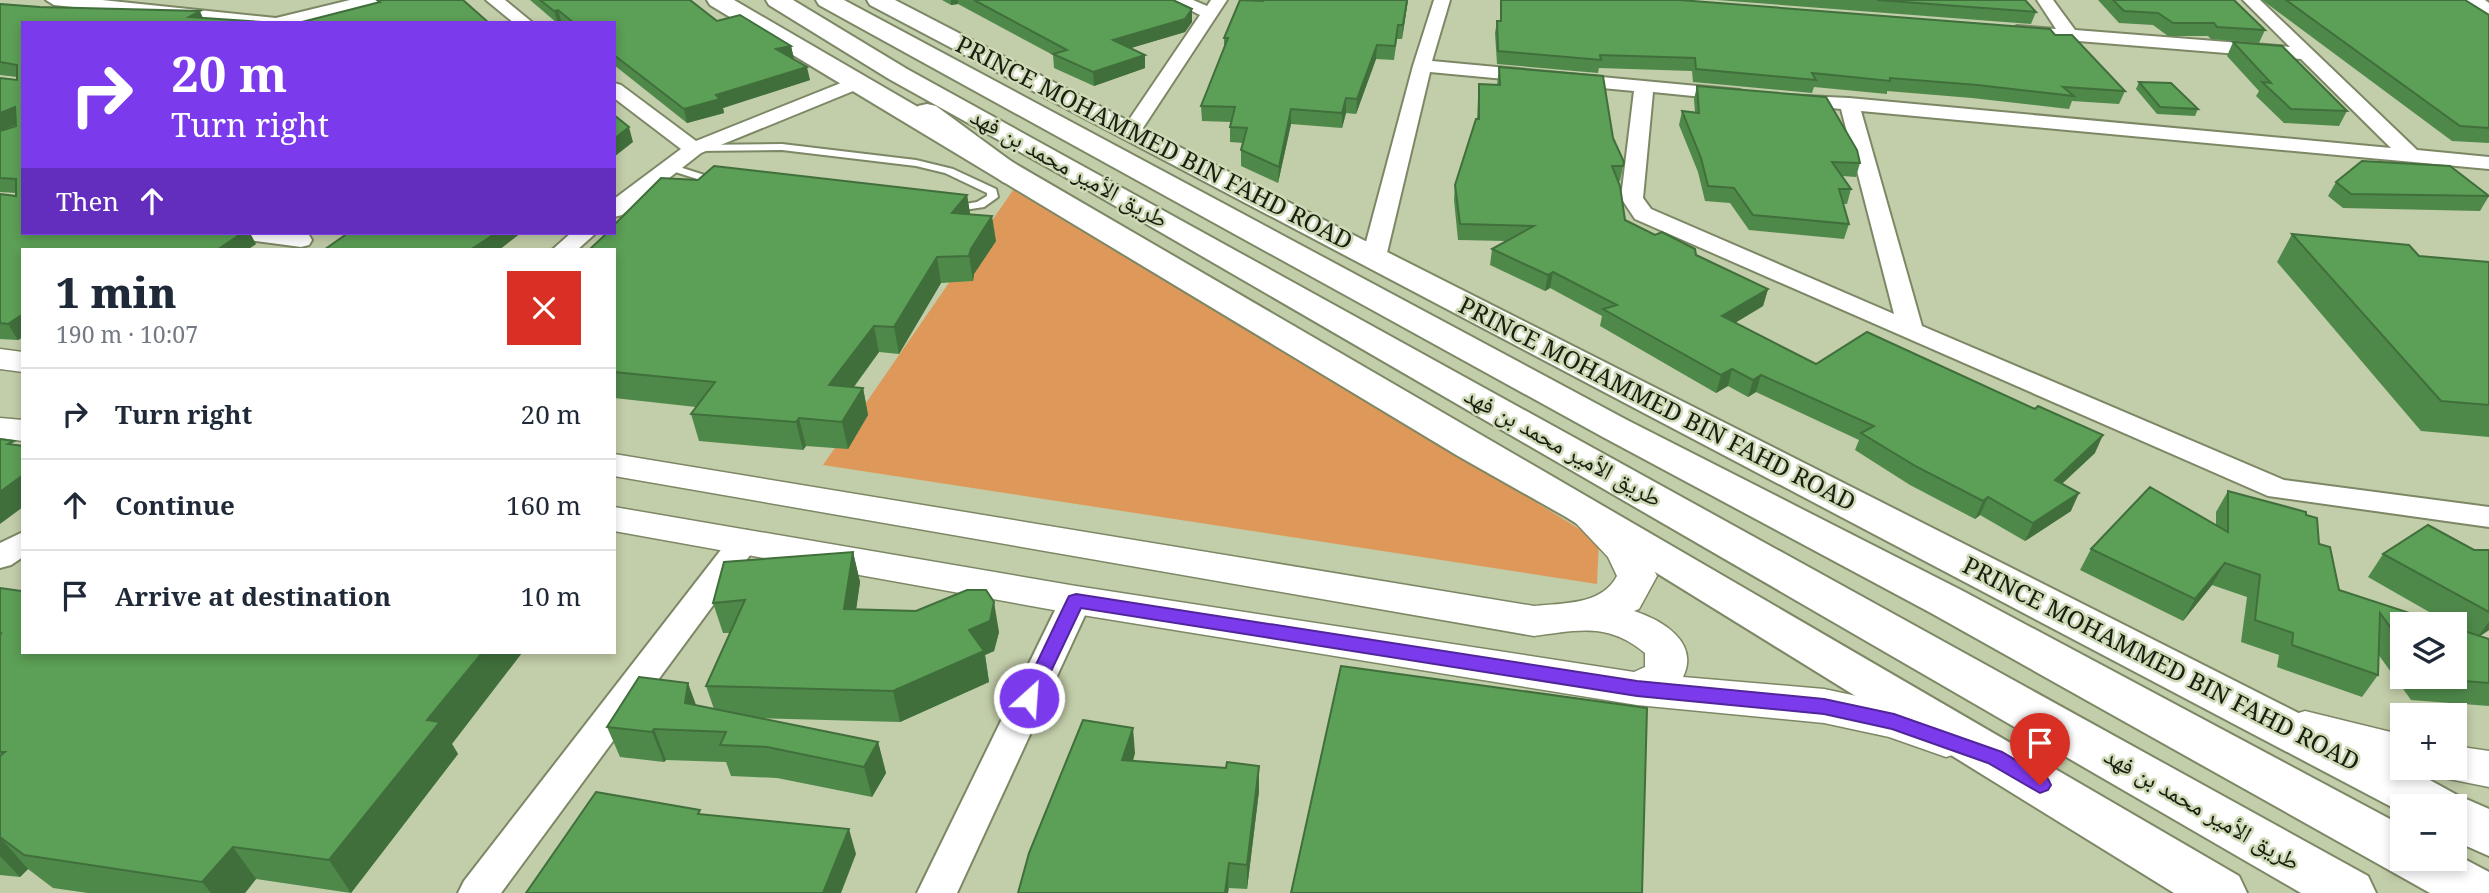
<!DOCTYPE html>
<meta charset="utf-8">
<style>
:root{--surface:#fff;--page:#f6f6f7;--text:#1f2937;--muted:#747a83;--line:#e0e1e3}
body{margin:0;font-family:"Noto Serif","Noto Naskh Arabic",serif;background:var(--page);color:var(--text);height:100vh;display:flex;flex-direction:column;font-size:26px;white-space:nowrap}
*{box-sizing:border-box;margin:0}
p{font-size:23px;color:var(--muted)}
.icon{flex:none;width:38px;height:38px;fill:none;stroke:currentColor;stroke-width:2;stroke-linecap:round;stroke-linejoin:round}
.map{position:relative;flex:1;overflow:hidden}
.panel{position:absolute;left:21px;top:248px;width:595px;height:406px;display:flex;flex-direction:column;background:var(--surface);border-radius:0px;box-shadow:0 4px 10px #0003}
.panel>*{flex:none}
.guide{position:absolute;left:21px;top:21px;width:595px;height:214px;border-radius:0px;box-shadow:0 4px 10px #0003;background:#7c3aed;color:#fff;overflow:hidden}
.buttons{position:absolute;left:2390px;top:612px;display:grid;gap:14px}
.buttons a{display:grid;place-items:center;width:77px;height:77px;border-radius:0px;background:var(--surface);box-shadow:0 4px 10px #0003;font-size:35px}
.pin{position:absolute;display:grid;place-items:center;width:60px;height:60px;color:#fff;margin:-72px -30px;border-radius:50% 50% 50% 0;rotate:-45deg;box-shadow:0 0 7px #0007}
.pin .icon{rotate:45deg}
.me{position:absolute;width:77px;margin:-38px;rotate:26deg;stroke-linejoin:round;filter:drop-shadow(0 0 5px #0008)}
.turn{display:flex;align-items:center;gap:24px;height:147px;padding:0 35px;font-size:32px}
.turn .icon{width:91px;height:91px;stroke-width:2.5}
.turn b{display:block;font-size:49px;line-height:60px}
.then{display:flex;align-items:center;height:66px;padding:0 35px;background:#0003;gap:14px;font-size:26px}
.round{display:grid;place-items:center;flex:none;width:74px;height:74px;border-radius:0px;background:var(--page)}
.head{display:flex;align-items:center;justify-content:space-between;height:119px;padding:0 35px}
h1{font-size:42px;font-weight:800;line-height:52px}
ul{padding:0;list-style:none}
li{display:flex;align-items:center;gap:21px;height:91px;padding:0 35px;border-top:2px solid var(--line)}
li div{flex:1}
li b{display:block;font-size:26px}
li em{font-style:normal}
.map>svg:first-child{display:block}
.green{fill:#de995a}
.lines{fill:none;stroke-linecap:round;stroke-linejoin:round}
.service-casing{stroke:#7c8765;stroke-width:4}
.minor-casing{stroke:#7c8765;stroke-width:4}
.tertiary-casing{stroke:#7c8765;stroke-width:3}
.secondary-casing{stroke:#7c8765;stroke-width:4}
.motorway-casing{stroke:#7c8765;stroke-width:4}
.service{fill:#fff;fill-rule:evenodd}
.minor{fill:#fff;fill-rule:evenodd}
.tertiary{fill:#fff;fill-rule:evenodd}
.secondary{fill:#fff;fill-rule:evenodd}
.motorway{fill:#fff;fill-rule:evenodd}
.wall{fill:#4f894a}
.shaded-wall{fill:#406f3c}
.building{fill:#5c9f56;stroke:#406f3c;stroke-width:2}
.route{fill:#7c3aed;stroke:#51269a;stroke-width:2}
.labels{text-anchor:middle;stroke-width:5;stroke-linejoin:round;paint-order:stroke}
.street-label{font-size:24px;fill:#1a1e11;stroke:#cedab6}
</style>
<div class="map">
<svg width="2489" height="893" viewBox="0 0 2489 893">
<rect width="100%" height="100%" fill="#c2cda9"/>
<!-- green -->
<path class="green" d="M1018,183L1599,541L1597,584L823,465Z"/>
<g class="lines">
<!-- service casing -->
<g class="service-casing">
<g id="service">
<path d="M782,144L916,160L953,169L996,189L998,197L984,207L951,212L947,211V207L977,202L987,196V193L945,173L916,166L782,150L696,151L691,148L696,145Z"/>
<path d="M670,164L723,181L724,183L719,186L666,169V165Z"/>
</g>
</g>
<!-- minor casing -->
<g class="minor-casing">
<g id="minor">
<path d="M46,0H102L276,18L350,0H378L376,4L298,23H224L54,5Z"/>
<path d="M486,0H505L533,23H514Z"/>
<path d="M1170,0H1193L1207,6L1211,0H1227L1137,137H1123L1120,133L1200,15Z"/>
<path d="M1434,0H1450L1432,61L1740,90L1742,94L1740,98L1733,100L1653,92L1643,198L1651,209L1894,314L1841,109L1784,103L1781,99L1784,95L1849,98L2391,148L2301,59L2017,36L2008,31L2017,26L2056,29L2037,0H2053L2075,30L2290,47L2243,0H2260L2417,150L2489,157V169L1861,111L1922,326L2284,480L2489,507V527L2268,496L1635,219L1621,198L1634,91L1430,72L1386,257L1382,262H1366L1362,257L1413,66Z"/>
<path d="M2466,0H2485L2489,3V16L2483,15Z"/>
<path d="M856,77L863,79L865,83L863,87L701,153L622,215L614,217V199L681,149L614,98V83L621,85L696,141Z"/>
<path d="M237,233L309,235L312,240L309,245L301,247L248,240L240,238Z"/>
<path d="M571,233H596L577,250H552Z"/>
<path d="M745,530L756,533L760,540L756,547L501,893H458L464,881L734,533Z"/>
<path d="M23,532V557L11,565L0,568V543Z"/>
<path d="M1076,589L1087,592L1092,600L957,893H917L1060,600L1065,592Z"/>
</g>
</g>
<!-- tertiary casing -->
<g class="tertiary-casing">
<g id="tertiary">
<path d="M0,349L23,352V372L0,369Z"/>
<path d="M0,418L23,420V441L0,438Z"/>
<path d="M614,454L1534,606C1564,603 1602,605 1617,576L1608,557L1573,520L1579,511C1617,501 1642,547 1657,576L1639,609L1634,611C1662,620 1700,642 1683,677L1824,689L1894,704L1962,728L1968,740L1962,752L1946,757L1889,737L1824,723L1637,705L1076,614L614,531V507L1076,586L1634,672L1645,667V653C1608,622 1578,630 1534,636L614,476Z"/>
<path d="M2305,711L2403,735V768H2410L2403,771L2289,740L2283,728L2289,716Z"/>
<path d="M2455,746L2489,751V787L2439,777L2435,768H2455Z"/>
</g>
</g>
<!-- secondary casing -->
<g class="secondary-casing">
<g id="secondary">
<path d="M707,0H734L2239,876L2247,893H2174L1566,517L1458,456L710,5Z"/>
<path d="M867,0H895L1140,127L2403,766V768H2408L2457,795L2489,809V856L2455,841V807H2403V813L870,5Z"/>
</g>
</g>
<!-- motorway casing -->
<g class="motorway-casing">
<g id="motorway">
<path d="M766,0H793L907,69L2368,876L2376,893H2301L1074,182L889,79L769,5Z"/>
<path d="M816,0H844L1627,420L1963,591L2403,826V859H2455V854L2489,872V893H2430L1931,613L1601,436L819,5Z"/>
<path d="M927,104L936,106L1023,170L1027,176L1023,182L1013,185L1003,182L918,118L914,112L918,106Z"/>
</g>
</g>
<!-- service -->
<use href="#service" class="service"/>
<!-- minor -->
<use href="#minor" class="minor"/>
<!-- tertiary -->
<use href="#tertiary" class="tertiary"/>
<!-- secondary -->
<use href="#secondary" class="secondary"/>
<!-- motorway -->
<use href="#motorway" class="motorway"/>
</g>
<!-- wall -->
<g class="wall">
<path d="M530,0H690L717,21L791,46L794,59L810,80L723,108L724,113L687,123L614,65V23H557Z"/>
<path d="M942,0H1173L1192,9V22L1185,32L1131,48L1145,68L1094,86L1054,68L1053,55L958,4L951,5Z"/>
<path d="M1408,0L1402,39H1397L1394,60L1376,59L1356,114L1346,113L1342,128L1291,124L1278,183L1241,166V150L1243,143L1230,142V127L1231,122L1202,121L1201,106L1224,48V38L1263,1Z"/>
<path d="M1500,0H1680L2055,35L2125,91L2119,104L2072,101L2069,109L1972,98L1887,91V94L1814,87L1812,93L1693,82L1692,71L1599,68L1598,73L1497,64L1495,33L1497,21H1500Z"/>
<path d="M1717,0H2025L2036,12L2031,24Z"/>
<path d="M2098,0H2234L2265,30L2259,43L2211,39L2208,36H2168L2153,25L2119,23Z"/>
<path d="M2262,0H2465L2489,15V143L2452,141Z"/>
<path d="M0,4L40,7L23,233L256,244L247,250H23V337L18,340L0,339V194L16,196V193L0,192V131L16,126L17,77L0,75Z"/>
<path d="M2233,42L2347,111L2339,126L2284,123L2256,96L2259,91L2227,56Z"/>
<path d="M1499,67L1613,138L1624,162L1620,181H1618L1625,220L1696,255L1768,289L1763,306L1735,323L1816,364L2095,453L2062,484L2071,511L2025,541L1980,515L1975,519L1910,485L1855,450L1859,440L1756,392L1748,397L1728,386L1716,393L1600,326L1602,316L1550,288L1545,291L1490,265L1492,249L1506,241L1458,240L1454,200L1455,185L1477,119L1478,98L1479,84L1497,85Z"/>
<path d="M2139,82L2198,109L2195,116L2157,114L2136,89Z"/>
<path d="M1697,86L1860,163L1856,177L1842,176L1851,189L1847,204H1843L1849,224L1844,239L1749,230L1730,203L1705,201L1698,172L1679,125L1682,111L1695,112L1694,99Z"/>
<path d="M2336,182L2489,196L2480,211L2343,208L2328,196Z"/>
<path d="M967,195L970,214L996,241L974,274L973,281L941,283L899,354L879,352L854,387L863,388L868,415L848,449L806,446L803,450L699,441L691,414L696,407L614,398V250Z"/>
<path d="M2292,234L2419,256L2489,262V437L2421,431L2277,262Z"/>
<path d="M2228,491L2306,515L2339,590L2403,625V677H2455L2461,629L2455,626V625H2452L2368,577L2383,554L2474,550H2489V630L2480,636L2489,639V706L2411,700L2378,654V675L2362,697L2277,667L2279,655L2241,642L2247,597L2212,585L2183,621L2080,570L2091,549L2216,525V512Z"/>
<path d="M853,552L860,582L856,609L999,632L994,651L985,655L989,682L900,722L756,718L878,742L886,773L872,797L777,778L731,776L726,762L666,760L664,762L620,757L607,727L696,706L714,709L706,686L731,633H723L713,603Z"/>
<path d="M0,588L452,744L458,754L351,893L256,879L245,893H88L53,888L28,869L20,877L0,875Z"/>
<path d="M1135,753L1133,761L1259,791L1247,889L1229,888L1228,893H1018Z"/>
</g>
<!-- shaded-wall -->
<g class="shaded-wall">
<path d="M951,0H958V4L951,5Z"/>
<path d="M1407,0H1408L1402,39L1403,25Z"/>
<path d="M1192,9V22L1185,32L1114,53L1113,40Z"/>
<path d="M558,10L562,23H558L554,11Z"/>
<path d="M200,11L205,23L189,17Z"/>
<path d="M1377,45L1376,59L1356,114L1357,99Z"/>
<path d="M791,46L794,59L776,49Z"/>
<path d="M1145,55V68L1094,86L1093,72Z"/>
<path d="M807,67L810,80L723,108L724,113L687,123L684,109L716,95Z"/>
<path d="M1346,98V113L1342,128V113Z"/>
<path d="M15,107L23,122L0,131V113Z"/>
<path d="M1291,109V124L1278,183L1279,167Z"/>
<path d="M629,127L633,142L614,157V139Z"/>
<path d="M967,195L971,219L952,213Z"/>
<path d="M992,216L996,241L974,274L973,281L969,256L971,249Z"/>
<path d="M242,233H250L256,244L247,250H217Z"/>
<path d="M496,233H521L499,250H470Z"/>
<path d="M937,257L941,283L899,354L894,327Z"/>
<path d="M1553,272L1550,288L1545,291L1548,275Z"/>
<path d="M1768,289L1763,306L1718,333L1722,316Z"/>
<path d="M23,314V337L18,340L8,324Z"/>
<path d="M874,326L879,352L835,412L829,385Z"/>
<path d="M1732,369L1728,386L1716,393L1721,375Z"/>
<path d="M1761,375L1756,392L1748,397L1753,380Z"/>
<path d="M863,388L868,415L848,449L842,422Z"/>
<path d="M799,418L806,446L803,450L796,422Z"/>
<path d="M2103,435L2095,453L2046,498L2055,480Z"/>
<path d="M23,475V507L0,524V492Z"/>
<path d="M2079,493L2071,511L2025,541L2033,523Z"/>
<path d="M1988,497L1980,515L1975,519L1983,501Z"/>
<path d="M853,552L860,582L852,639L844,609Z"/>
<path d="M2225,563L2212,585L2183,621L2195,599Z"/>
<path d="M994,602L999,632L994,651L985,655L989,682L900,722L893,691L969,630Z"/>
<path d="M2489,622V630L2477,638Z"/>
<path d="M482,653H522L452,744L458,754L351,893L329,860L427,720Z"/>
<path d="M688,683L699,713L685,703Z"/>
<path d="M1133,728L1135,753L1124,785L1122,760Z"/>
<path d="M654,729L666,760L664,762L652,732Z"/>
<path d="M878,742L886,773L872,797L864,767Z"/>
<path d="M1259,766V791L1247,889V865Z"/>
<path d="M849,829L856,854L841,893H823Z"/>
<path d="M0,837L28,869L20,877L0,856Z"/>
<path d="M233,847L256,879L245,893H211L202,882Z"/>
<path d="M1229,863L1228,893H1225Z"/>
</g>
<!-- building -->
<g class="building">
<path d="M377,0H463L489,23H298L380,2Z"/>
<path d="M540,0H690L717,21L740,15L791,46L776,49L807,67L716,95L720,99L684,109L614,55V23H574L558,10L554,11Z"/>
<path d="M974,0H1173L1192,9L1185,19L1113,40L1145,55L1093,72L1053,54L1067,50Z"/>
<path d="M1240,0L1263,1L1264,0H1407L1403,25H1398L1395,46L1377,45L1357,99L1346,98L1342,113L1291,109L1279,167L1241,150L1247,128L1230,127L1235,107L1201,106L1228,38H1224Z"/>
<path d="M1501,0H1680L2050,29L2055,35H2072L2125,91L2063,87L2074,96L1977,85L1890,78V81L1812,73L1816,80L1696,69L1695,58L1600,55L1601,60L1498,51L1497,21H1501Z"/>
<path d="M1877,0H2025L2036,12Z"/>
<path d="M2113,0H2234L2265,30L2217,27L2214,23H2173L2158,13L2124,11Z"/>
<path d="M2286,0H2465L2489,15V128L2460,126Z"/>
<path d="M0,4L40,7L200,11L189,17L278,23H23V233H242L217,250H23V314L8,324L0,323V194L16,196V179L0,178V131L16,126L15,107L0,113V78L17,80V65L0,62Z"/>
<path d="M2233,42L2282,46L2347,111L2291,109L2262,82L2271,83Z"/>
<path d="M1499,67L1603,76L1613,138L1624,162L1623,166H1612L1620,186L1625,220L1655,235L1662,232L1695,249L1696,255L1768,289L1722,316L1816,364L1867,332L2035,409L2038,406L2103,435L2055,480L2079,493L2033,523L1988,497L1983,501L1917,467L1861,433L1874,426L1761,375L1753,380L1732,369L1721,375L1603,309L1617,305L1553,272L1548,275L1492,249L1534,226L1460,224L1455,185L1476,119H1479V84L1500,85Z"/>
<path d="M2139,82L2171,83L2198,109L2160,107Z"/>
<path d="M1697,86L1826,97L1857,150L1860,163L1832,162L1851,189H1839L1849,224L1753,215L1734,188L1708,186L1701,158L1682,111L1699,113Z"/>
<path d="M614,115L629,127L614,139Z"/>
<path d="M2362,161L2450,166L2489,196L2351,194L2336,182Z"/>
<path d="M714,166L967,195L952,213L992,216L971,249L969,256L937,257L894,327L874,326L829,385L863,388L842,422L799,418L796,422L691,414L715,382L614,372V250H589L607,233H614V225L661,178L698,180Z"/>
<path d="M348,233H496L470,250H324Z"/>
<path d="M2292,234L2409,245L2419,256L2489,262V405L2441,401Z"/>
<path d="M0,439L14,441L8,444L23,446V475L0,492Z"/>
<path d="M2150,487L2228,532V491L2306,512V515L2317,518L2319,544L2330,547L2339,590L2446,625H2403V645L2380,613L2378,675L2292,645L2293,633L2255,620L2260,575L2225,563L2195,599L2091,549Z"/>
<path d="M2428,525L2474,550H2489V612L2383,554Z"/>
<path d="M853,552L844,609L916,611L967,590H986L994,602L990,621L969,630L984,651L893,691L706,686L745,600L713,603L724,562Z"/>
<path d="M0,588L21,591L23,590V653H482L427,720L440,722L329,860L233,847L202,882L24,855L0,837V756L5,752H0V634L2,633H0Z"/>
<path d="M2455,628L2489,639V683L2428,678L2427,677H2455Z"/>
<path d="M1341,666L1647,708L1642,893H1291Z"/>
<path d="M639,677L688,683L685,703L878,742L864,767L767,747L720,745L726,732L654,729L652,732L607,727Z"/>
<path d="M1083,720L1133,728L1122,760L1226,768L1227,762L1259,766L1247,865L1229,863L1225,893H1018L1029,853Z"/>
<path d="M596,792L700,810L698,814L849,829L823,893H526Z"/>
</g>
<!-- route -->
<path class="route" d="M1076,594L1637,681L1824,699L1894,714L2002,752L2048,779L2051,785L2048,790L2040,793L1988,763L1892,729L1824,714L1637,696L1081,608L1036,703L1029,705L1022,703L1020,698L1067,600L1069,596Z"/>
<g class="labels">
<!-- street labels -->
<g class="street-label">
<text transform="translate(1154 143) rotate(27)" y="8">PRINCE MOHAMMED BIN FAHD ROAD</text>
<text transform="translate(1069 168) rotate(29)" y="8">طريق الأمير محمد بن فهد</text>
<text transform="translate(1657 404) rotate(27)" y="8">PRINCE MOHAMMED BIN FAHD ROAD</text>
<text transform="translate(1563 447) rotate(29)" y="8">طريق الأمير محمد بن فهد</text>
<text transform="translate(2161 664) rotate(27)" y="8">PRINCE MOHAMMED BIN FAHD ROAD</text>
<text transform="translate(2202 809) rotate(30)" y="8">طريق الأمير محمد بن فهد</text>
</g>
</g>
</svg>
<div class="buttons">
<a><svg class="icon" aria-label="layers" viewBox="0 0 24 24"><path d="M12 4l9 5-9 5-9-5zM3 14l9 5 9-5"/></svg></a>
<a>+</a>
<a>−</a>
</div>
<div class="pin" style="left:2040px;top:785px;background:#d93025"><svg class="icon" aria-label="arrive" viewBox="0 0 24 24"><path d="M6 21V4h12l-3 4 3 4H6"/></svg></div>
<svg class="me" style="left:1029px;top:698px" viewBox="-20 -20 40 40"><circle r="17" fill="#7c3aed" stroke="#fff" stroke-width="3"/><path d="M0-11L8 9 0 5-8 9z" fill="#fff"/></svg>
<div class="guide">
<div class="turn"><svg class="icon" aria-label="right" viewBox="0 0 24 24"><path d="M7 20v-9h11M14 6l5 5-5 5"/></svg><div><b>20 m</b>Turn right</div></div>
<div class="then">Then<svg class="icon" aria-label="ahead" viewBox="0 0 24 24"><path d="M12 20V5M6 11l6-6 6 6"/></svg></div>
</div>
<section class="panel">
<div class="head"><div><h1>1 min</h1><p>190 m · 10:07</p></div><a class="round" style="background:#d93025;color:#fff"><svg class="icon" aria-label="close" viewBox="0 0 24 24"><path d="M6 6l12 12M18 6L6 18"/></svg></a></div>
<ul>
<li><svg class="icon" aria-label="right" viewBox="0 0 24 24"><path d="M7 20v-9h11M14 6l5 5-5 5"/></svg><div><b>Turn right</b></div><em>20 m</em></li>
<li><svg class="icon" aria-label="ahead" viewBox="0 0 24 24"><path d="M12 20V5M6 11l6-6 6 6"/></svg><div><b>Continue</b></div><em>160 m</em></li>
<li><svg class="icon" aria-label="arrive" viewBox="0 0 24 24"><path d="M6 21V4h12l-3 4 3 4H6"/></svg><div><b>Arrive at destination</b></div><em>10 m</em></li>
</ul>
</section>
</div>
